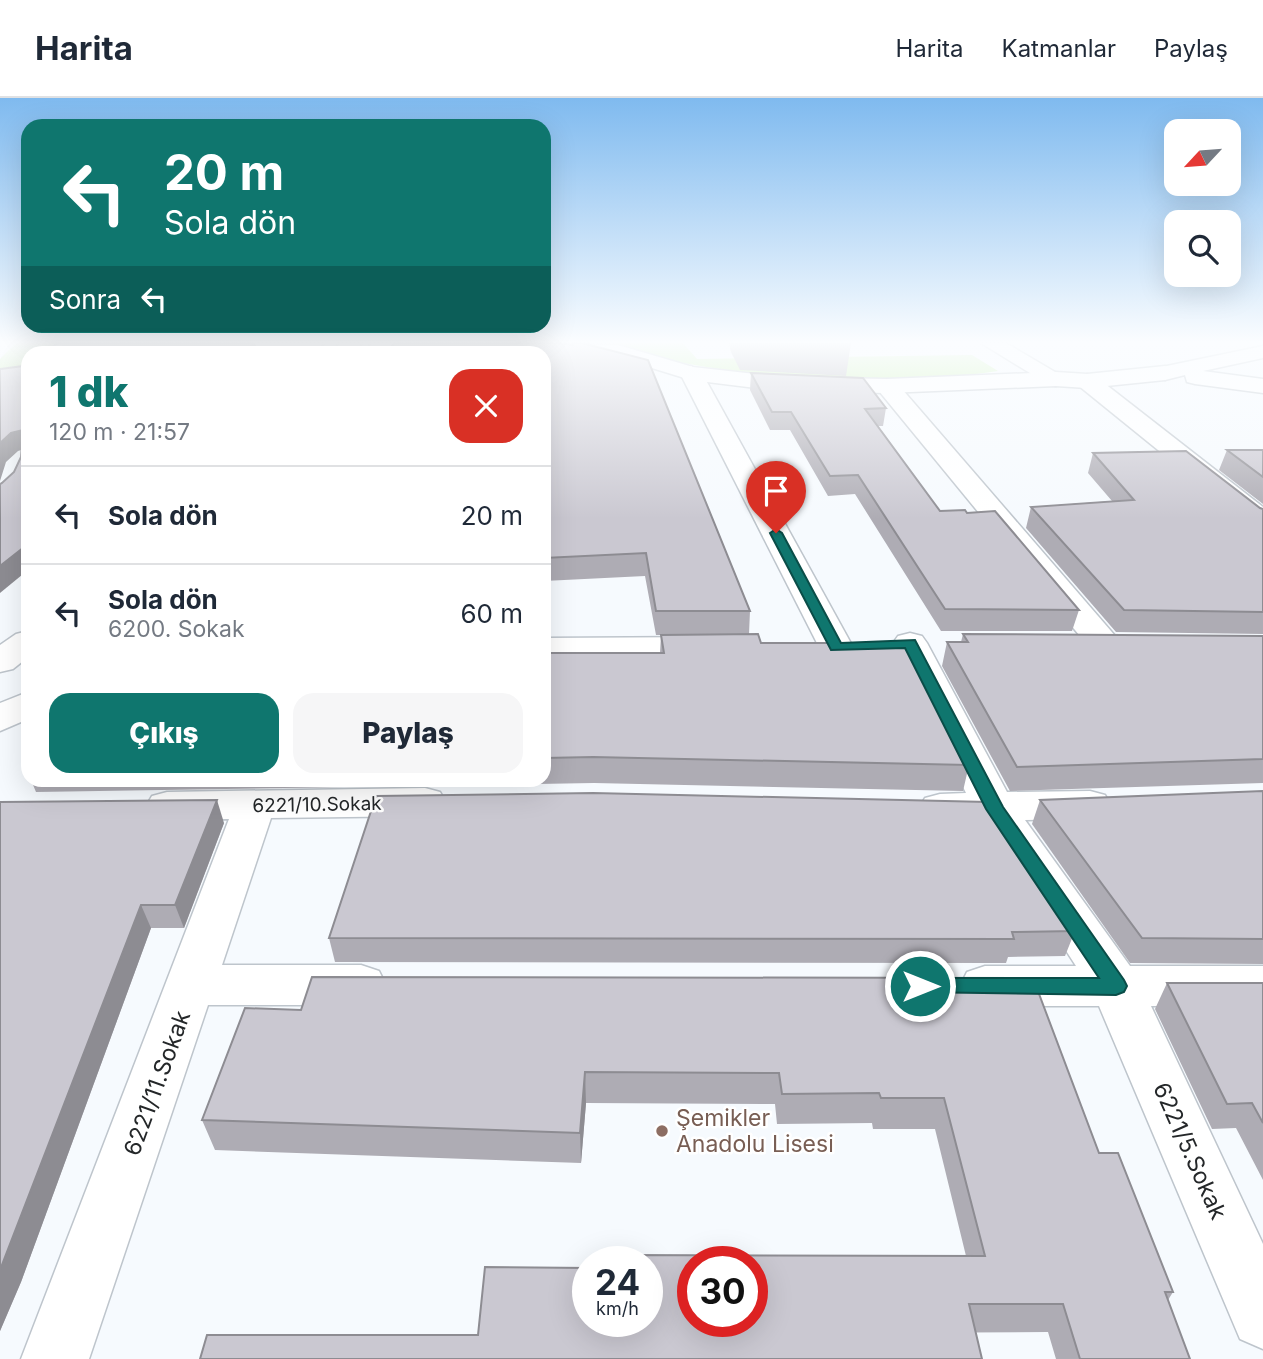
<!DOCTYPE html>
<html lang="tr">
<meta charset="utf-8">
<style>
:root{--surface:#fff;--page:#f6f6f7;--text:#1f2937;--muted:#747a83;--line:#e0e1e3;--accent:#0f766e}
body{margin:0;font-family:Inter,sans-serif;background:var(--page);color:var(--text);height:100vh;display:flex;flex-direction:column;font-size:26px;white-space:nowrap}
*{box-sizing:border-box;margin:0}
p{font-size:23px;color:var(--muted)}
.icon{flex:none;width:38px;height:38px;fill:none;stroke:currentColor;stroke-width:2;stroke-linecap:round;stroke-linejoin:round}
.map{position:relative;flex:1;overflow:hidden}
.drawer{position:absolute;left:21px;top:248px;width:530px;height:441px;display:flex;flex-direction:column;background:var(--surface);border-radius:21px;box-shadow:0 7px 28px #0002}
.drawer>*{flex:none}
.banner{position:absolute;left:21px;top:21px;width:530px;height:214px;border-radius:21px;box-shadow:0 7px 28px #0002;background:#0f766e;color:#fff;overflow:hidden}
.needle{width:46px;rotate:244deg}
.tools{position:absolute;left:1164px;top:21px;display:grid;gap:14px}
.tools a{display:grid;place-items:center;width:77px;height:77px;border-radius:14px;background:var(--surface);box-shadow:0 7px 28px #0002;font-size:35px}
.speed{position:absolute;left:572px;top:1148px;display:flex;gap:14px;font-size:35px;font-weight:700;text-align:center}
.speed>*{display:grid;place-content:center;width:91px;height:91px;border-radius:50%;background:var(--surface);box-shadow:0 7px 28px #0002;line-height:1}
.speed small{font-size:18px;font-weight:400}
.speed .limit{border:10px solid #d22;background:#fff;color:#111}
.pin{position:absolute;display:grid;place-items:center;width:60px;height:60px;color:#fff;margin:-72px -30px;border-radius:50% 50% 50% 0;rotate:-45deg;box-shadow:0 0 7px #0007}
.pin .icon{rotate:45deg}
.me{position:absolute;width:77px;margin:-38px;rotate:90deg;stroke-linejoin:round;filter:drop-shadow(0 0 5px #0008)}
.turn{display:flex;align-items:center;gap:24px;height:147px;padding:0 28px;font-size:32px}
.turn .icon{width:91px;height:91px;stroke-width:2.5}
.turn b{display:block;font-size:49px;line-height:60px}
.then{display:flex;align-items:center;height:66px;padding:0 28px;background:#0003;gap:14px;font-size:26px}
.round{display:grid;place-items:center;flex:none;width:74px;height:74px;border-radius:21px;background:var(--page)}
.summary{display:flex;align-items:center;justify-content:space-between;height:119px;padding:0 28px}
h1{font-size:42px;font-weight:800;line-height:52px;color:var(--accent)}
.cta{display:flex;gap:14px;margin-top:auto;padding:14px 28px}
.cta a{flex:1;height:80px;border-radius:21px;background:var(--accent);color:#fff;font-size:28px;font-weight:800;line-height:80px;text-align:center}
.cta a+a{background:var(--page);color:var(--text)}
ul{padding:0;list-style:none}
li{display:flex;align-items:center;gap:21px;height:98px;padding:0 28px;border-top:2px solid var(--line)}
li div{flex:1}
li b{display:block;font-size:26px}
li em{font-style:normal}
header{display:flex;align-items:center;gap:42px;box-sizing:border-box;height:98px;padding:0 35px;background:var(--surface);border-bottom:2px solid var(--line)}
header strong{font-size:33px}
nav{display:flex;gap:38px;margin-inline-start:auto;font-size:24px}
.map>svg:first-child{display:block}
.green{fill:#c6f2a9}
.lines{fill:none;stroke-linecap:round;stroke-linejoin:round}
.minor-casing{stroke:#bec5cc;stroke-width:3}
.tertiary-casing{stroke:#bec5cc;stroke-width:3}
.secondary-casing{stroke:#bec5cc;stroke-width:3}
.minor{fill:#fff;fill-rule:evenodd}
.tertiary{fill:#fff;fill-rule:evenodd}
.secondary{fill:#fff;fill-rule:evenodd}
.wall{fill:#aeacb4}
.shaded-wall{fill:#8d8c92}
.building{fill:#cac8d1;stroke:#8d8c92;stroke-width:2;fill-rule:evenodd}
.route{fill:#0f766e;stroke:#0a4d48;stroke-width:2}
.education-dot{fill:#8d6e63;stroke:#fff;stroke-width:2.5}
.labels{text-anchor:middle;stroke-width:5;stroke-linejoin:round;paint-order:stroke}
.street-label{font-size:19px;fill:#242729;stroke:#fff}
.near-street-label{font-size:23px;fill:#242729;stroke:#fff}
.near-education-label{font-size:23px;fill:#785e54;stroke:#fff;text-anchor:start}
</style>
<header>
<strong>Harita</strong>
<nav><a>Harita</a><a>Katmanlar</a><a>Paylaş</a></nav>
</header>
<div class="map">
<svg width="1263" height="1261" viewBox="0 0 1263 1261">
<rect width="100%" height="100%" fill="#f6fafe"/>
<!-- green -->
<g class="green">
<path d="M16,245H284L184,256H28V272L0,275V261Z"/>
<path d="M592,245H683L697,261L972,257L998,273C885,290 764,283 653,259C633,255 610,252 592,245Z"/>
</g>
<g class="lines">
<!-- minor casing -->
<g class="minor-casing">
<g id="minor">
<path d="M981,245H1006L1067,281L1056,288L1048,286Z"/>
<path d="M1263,248V260L1203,273L1263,281V295L1195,286L1187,284L1185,277L1165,282L1154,275L1157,270Z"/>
<path d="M691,268L702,275L853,549L848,556L836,559L824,556L819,549L680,275Z"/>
<path d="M1087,276L1095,278L1263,409V432L1253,429L1079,288L1076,283Z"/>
<path d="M887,281L895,283L1117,540L1122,547L1117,554L1105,557L1093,554L879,293L876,288Z"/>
<path d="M910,535L922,538L927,545L1007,694L1090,693L1105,697L1111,707L1105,717L1090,721L1025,722L1130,868H1263V908H1151L1263,1146V1251L1240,1241L1099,908H985L967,902L960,888L967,874L985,868H1076L982,723L940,724L925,720L919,710L925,700L940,696L966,695L893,545L898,538Z"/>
<path d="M714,539L726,542L731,549L726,556L714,559L544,560V540Z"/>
<path d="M425,690L440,694L446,704L440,714L425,718L271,720L222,867H361L379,873L386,887L379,901L361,907H208L89,1261H21L229,721L167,722L152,718L146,708L152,698L167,694Z"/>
</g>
</g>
<!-- tertiary casing -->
<g class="tertiary-casing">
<g id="tertiary">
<path d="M257,245H324C312,261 220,256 198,256L208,250Z"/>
<path d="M528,245L618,247L693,269L781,279L887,281L1056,274L1087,276L1165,268L1176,275L1165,282L1087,290L1056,288L887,295L781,293L691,282L616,259L538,251Z"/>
</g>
</g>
<!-- secondary casing -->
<g class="secondary-casing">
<g id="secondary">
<path d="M340,245H362L353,256H330Z"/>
<path d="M372,245H393L385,256H364Z"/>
<path d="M28,533V559L13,571L0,574V547L16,536Z"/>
<path d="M28,594V621L0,633V605Z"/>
</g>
</g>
<!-- minor -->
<use href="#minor" class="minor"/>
<!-- tertiary -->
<use href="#tertiary" class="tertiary"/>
<!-- secondary -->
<use href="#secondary" class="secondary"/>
</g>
<!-- wall -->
<g class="wall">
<path d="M571,245H582L750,513L749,536L761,545L969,667L963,693L594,685L36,694L31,682H544V555H660L661,537H665H656L645,478L544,483V256L571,247Z"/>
<path d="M729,245H851L846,278L740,272L731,254Z"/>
<path d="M751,275L886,310L883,328H878L940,413L967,415L1079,512L1072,533H941L855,396L828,398L790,332H770L750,292Z"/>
<path d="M1227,352H1263V406L1219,372Z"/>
<path d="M1093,355L1263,411V536L1116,534L1026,430L1031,409L1112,403L1088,375Z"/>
<path d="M963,536L1263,538V685L1010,693L942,568L947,544H961Z"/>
<path d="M1263,693V866L1130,865L1032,726L1040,702Z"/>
<path d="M0,704L224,725L184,830H151L21,1184L0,1233Z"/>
<path d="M1075,833L1065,858L1008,859L1006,865L335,864L329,840Z"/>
<path d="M1033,880L1099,1055L1173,1194L1168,1202L1190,1261H1056L1048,1234L478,1237L588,1223L966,1158L935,1031H873L872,1025L777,1026L775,1006L586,1005L581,1065L215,1052L202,1022L301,912Z"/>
<path d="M1167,885H1263V1082L1236,1030L1212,1031L1155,911Z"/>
</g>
<!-- shaded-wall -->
<g class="shaded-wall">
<path d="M254,245H255L258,256H243Z"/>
<path d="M23,332L28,350L18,353L6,364L0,383V345L11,335Z"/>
<path d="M28,446V472L0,495V468Z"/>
<path d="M217,702L224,725L184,830L175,807Z"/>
<path d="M141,807L151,830L21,1184L0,1233V1172Z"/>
<path d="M585,974L586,1005L581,1065L580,1035Z"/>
</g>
<!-- building -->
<g class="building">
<path d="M58,245H254L243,256H42Z"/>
<path d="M394,245H558L573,247L572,245H582L648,262L750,513H656L646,455L544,460V256H388Z"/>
<path d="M25,260H28V446L0,468V386L2,385L14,374L21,359L23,332L11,335L0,345V271L23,268Z"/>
<path d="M751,275L863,280L886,310L865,311L940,413L965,412L967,415L995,413L1079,512L945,511L858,377L830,378L791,314H772Z"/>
<path d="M1227,352H1263V379Z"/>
<path d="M1186,353L1260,410L1263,411V514L1124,512L1031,409L1134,402L1093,355Z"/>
<path d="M758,536L761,545H907L969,667L593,659L544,660V555H664L661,537Z"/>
<path d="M963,536L1263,538V661L1017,669L947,544H968Z"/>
<path d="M1263,693V841L1142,840L1040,702Z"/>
<path d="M593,695L988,704L1075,833L1012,834L1014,841L329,840L376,698Z"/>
<path d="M217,702L175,807H141L0,1172V704Z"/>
<path d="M312,879L1033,880L1099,1055H1118L1173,1194H1165L1190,1261H1080L1063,1206H969L982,1261H200L207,1237H478L485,1169L588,1170V1223H648V1164H626V1157L985,1158L944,1000H881L879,995L782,996L779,975L585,974L580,1035L202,1022L245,910L301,912ZM693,1164H752V1223H693Z"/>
<path d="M1167,885H1263V1025L1252,1005L1227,1006Z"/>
</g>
<!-- sky -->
<linearGradient id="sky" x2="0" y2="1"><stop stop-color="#7fbaef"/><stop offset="0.58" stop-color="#fbfdff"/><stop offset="1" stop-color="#fbfdff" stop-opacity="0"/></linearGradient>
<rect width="1263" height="421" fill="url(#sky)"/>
<!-- route -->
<path class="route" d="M776,431L782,435L841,545L915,542L1003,709L1124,882L1127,888L1124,894L1116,897L913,894L910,888L913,882L920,880H1099L986,711L905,550L831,552L770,435Z"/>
<!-- markers -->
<circle class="education-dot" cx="662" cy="1033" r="7"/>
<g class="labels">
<!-- street labels -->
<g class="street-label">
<text transform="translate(317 706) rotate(-1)" y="7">6221/10.Sokak</text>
</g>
<!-- near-street labels -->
<g class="near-street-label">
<text transform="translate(157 985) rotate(-70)" y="8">6221/11.Sokak</text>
<text transform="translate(1190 1053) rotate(66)" y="8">6221/5.Sokak</text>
</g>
<!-- near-education labels -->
<g class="near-education-label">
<text x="676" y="1028">Şemikler<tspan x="676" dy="26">Anadolu Lisesi</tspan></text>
</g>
</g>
</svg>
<div class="tools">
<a><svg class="needle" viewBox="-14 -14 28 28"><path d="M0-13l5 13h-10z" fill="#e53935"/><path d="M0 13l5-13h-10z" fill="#747a83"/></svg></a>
<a><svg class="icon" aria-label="search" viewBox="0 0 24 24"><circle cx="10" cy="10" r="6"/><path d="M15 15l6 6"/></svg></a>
</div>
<div class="speed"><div>24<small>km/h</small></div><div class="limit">30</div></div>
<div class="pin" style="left:776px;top:435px;background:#d93025"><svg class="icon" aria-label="arrive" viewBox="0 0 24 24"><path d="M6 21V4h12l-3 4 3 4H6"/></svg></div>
<svg class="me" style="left:920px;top:888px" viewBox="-20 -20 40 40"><circle r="17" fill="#0f766e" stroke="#fff" stroke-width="3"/><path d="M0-11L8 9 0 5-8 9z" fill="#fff"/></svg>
<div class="banner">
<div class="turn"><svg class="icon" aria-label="left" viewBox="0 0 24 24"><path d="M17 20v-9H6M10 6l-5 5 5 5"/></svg><div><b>20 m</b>Sola dön</div></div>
<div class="then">Sonra<svg class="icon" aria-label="left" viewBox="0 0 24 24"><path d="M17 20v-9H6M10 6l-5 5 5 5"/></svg></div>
</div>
<section class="drawer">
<div class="summary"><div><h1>1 dk</h1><p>120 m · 21:57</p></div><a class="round" style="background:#d93025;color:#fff"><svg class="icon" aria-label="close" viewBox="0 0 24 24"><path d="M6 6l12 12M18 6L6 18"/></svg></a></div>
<ul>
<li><svg class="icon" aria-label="left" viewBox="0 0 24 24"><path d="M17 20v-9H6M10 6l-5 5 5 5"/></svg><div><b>Sola dön</b></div><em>20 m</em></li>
<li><svg class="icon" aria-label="left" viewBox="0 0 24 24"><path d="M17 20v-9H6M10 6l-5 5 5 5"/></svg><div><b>Sola dön</b><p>6200. Sokak</p></div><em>60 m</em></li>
</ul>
<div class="cta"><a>Çıkış</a><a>Paylaş</a></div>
</section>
</div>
